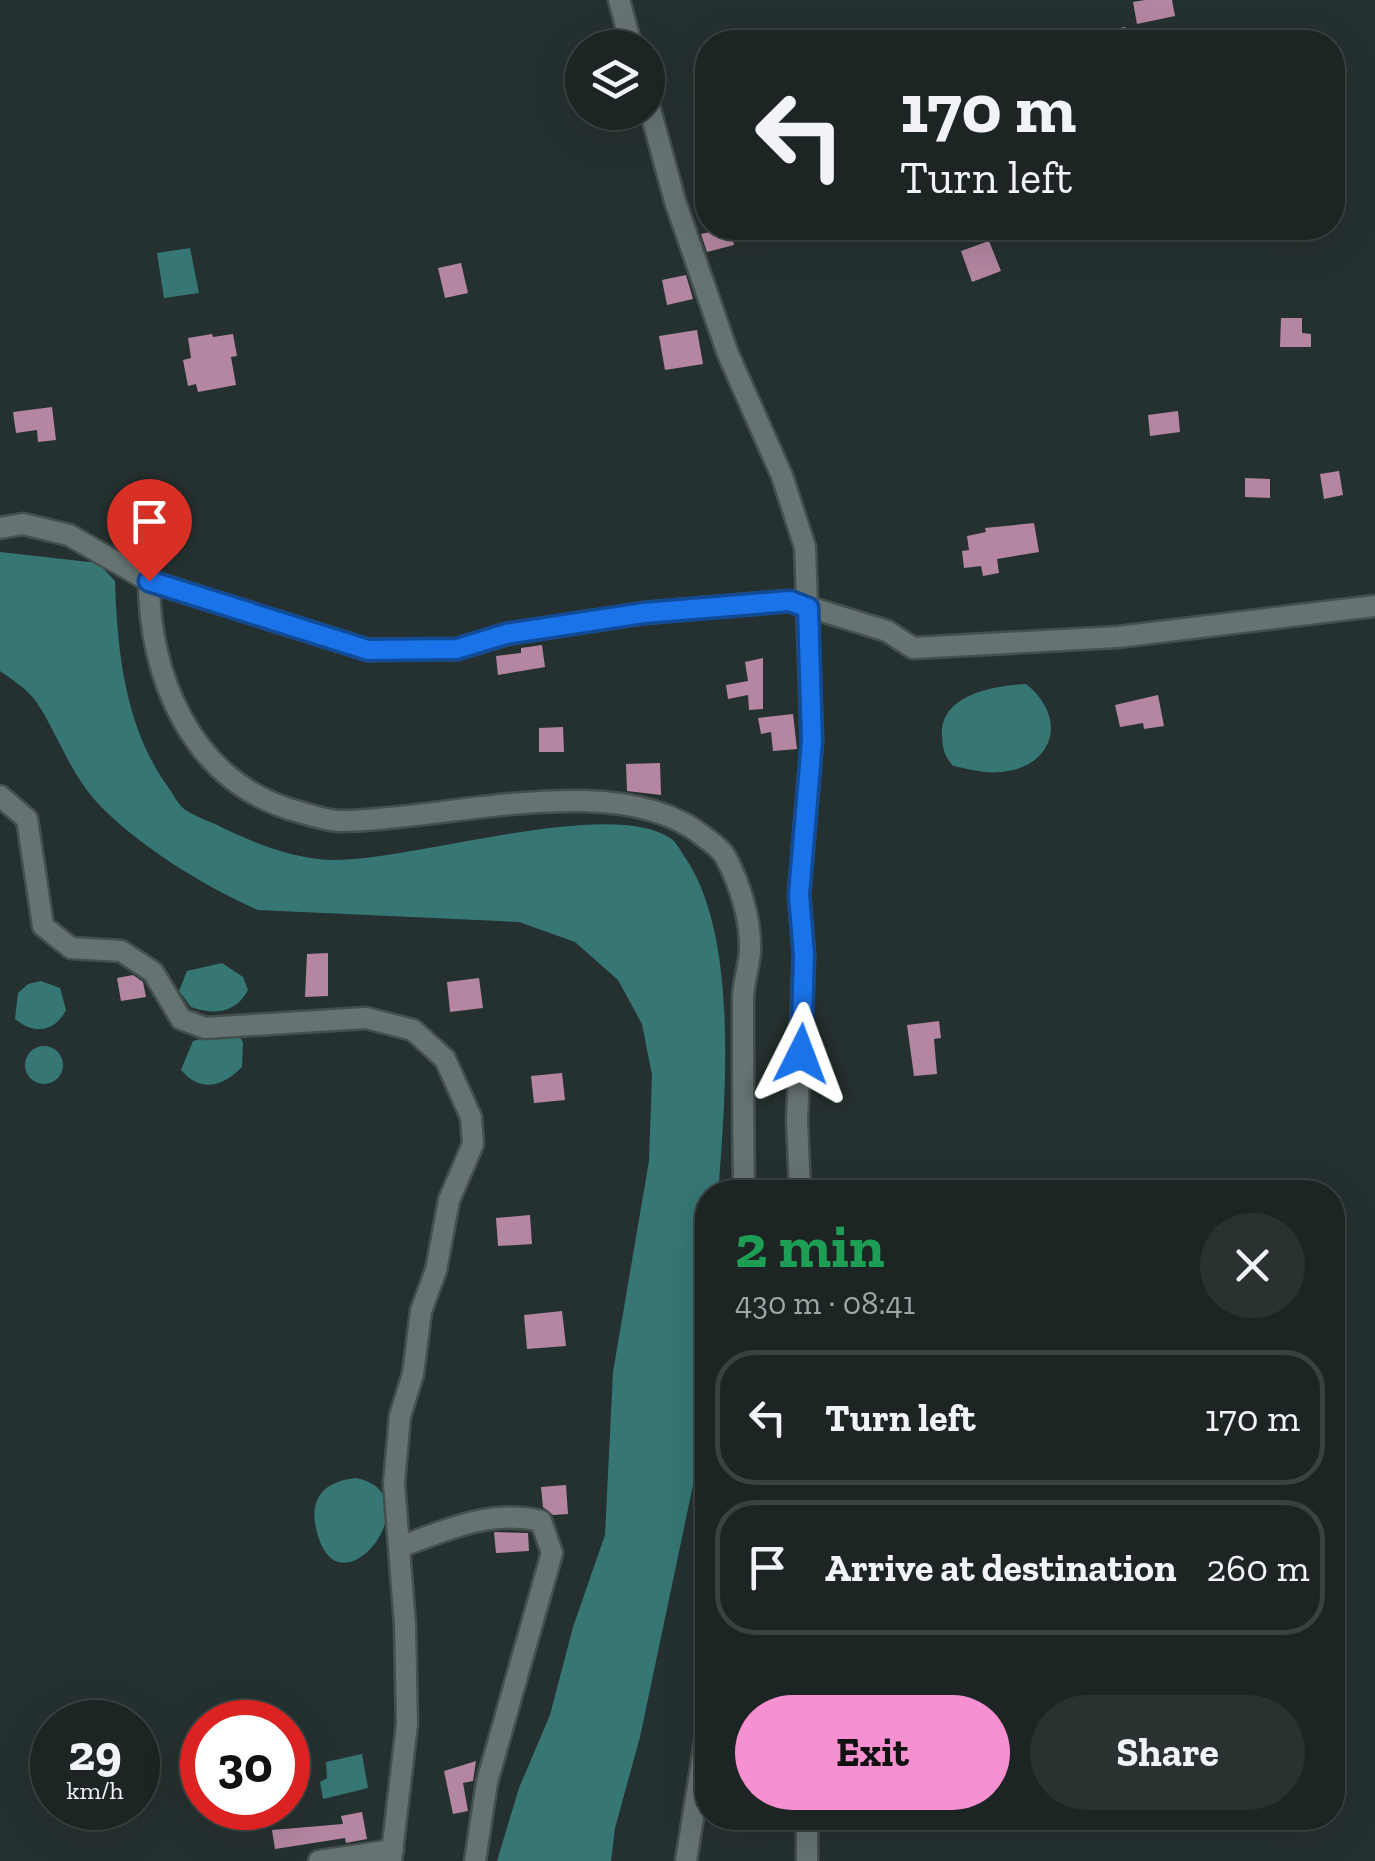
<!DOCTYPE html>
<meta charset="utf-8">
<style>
:root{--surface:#1c2524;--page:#293131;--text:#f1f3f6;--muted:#a0a5a6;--line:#3a4241;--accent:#f690d0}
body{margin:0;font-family:"Zilla Slab",serif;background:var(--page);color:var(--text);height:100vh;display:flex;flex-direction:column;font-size:38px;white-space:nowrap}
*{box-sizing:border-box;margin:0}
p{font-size:32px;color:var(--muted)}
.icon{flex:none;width:55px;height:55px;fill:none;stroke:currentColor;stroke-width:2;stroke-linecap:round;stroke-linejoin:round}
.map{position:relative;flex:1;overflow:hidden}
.panel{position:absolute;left:695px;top:1180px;width:650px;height:650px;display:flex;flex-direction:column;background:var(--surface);border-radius:40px;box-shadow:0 10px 40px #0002,0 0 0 2px var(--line)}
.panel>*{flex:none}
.hud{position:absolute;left:695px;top:30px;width:650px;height:210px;border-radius:40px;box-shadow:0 10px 40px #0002,0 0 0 2px var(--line);background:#1c2524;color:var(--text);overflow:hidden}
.fabs{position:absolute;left:565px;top:30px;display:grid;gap:20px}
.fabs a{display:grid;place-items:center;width:100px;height:100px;border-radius:50%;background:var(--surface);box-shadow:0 10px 40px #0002,0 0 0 2px var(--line);font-size:50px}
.speed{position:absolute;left:30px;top:1700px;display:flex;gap:20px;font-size:50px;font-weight:700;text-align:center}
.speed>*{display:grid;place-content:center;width:130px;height:130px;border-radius:50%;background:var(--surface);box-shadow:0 10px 40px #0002,0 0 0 2px var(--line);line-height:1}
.speed small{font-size:25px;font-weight:400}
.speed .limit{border:15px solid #d22;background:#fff;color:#111}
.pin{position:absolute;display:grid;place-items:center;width:85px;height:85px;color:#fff;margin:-102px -42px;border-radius:50% 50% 50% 0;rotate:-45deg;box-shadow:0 0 10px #0007}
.pin .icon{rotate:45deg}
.me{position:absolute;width:110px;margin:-55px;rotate:3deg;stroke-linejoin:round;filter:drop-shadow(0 0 8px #0008)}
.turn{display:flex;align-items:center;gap:35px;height:210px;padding:0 40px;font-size:45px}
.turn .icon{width:130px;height:130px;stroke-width:2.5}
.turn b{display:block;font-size:70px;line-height:85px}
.round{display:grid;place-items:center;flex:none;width:105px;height:105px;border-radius:52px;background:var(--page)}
.headline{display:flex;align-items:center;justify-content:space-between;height:170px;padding:0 40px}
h1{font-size:60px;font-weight:700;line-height:75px;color:#1e9e55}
.action{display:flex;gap:20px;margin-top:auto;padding:20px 40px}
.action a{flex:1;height:115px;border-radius:60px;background:var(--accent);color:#111;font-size:40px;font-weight:700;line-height:115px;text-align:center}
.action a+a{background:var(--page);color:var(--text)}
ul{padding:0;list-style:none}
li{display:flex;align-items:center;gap:30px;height:135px;margin:0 20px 15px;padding:0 20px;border:5px solid var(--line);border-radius:40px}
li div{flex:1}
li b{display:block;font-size:38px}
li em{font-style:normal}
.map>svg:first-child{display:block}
.water{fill:#367775}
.building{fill:#b486a1}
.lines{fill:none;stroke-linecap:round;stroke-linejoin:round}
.street-casing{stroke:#454f4e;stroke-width:25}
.street{stroke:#667372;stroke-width:20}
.route-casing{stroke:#114b97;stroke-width:25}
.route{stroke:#1a73e8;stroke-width:18}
</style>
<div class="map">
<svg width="1375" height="1861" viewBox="0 0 1375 1861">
<rect width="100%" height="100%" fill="#253130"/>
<!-- water -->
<g class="water">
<path d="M190,248L199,293L164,298L157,253Z"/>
<path d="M0,552L98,563L115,581C117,650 125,726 166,784C172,792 177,803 184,809C195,817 213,822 225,829C259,845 295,859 333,860C412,861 609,797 670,838C676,841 680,850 684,856C738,932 726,1091 719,1182L718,1192H708L707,1357L696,1471L640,1737L615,1828L611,1861H497L519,1788L550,1715L573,1627L605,1535L613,1372L649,1161L652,1075L642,1024L618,980L575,942L519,922L258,910C205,887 133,843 94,799C68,769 57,732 35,700C27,689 11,679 0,671Z"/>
<path d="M1026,684C1068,717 1055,767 1001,772C985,774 969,769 953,766C945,756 943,751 942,737C939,695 993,686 1026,684Z"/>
<path d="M222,963L243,977L248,990C235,1014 214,1015 191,1007L179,991L187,971Z"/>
<path d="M41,981L60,988L66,1010C55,1032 34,1035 15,1019L18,993L28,984Z"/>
<path d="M224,1033L239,1036L243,1042L242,1067C222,1087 201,1093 181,1070L193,1041Z"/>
<circle cx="44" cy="1065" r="19"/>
<path d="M356,1478C432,1493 348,1607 321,1544C306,1507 316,1482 356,1478Z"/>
<path d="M362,1754L368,1788L323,1799L320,1782L327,1778L326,1762Z"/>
</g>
<!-- building -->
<g class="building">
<path d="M1145,0H1172L1175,16L1137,24L1133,2Z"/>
<path d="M1125,27L1127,42H1082V36Z"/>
<path d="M714,228H730L734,245L707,252L701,234L715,231Z"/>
<path d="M989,241L1001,271L972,282L961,251Z"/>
<path d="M461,263L468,293L445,298L438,268Z"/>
<path d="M686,275L693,299L667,305L662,280Z"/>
<path d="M1281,318H1302V333L1311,334V347H1280Z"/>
<path d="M697,330L703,364L665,370L659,336Z"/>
<path d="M212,334L213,337L233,334L237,356L231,357L236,385L198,392L196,384L188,386L183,360L191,358L188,338Z"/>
<path d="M52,407L56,440L38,442L37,430L16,433L13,412Z"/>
<path d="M1178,411L1180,432L1150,436L1148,415Z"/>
<path d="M1339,471L1343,495L1324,499L1320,474Z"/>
<path d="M1245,478L1270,479V498L1245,497Z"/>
<path d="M1034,523L1039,552L997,559L999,573L983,576L981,566L964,568L962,551L969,550L967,536L986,532L985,528Z"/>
<path d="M542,645L545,667L498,675L496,656L521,653V648Z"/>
<path d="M763,658V709L749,710L748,695L728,699L726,685L748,681L745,662Z"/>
<path d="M1158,695L1164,726L1144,729L1143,723L1120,727L1115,705Z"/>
<path d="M793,714L797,749L773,751L771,732L761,734L758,718Z"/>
<path d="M563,727L564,752H539V728Z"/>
<path d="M660,763L661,795L627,791L626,764Z"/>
<path d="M328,953V996L305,997L307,954Z"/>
<path d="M133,975L143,982L146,997L121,1001L117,978Z"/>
<path d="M479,978L483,1008L450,1012L447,982Z"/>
<path d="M939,1021L941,1038L934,1039L937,1074L914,1076L907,1025Z"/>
<path d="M562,1073L565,1100L534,1103L531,1076Z"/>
<path d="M530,1215L532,1244L498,1246L496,1218Z"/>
<path d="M562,1311L566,1346L527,1349L524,1315Z"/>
<path d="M566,1485L568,1514L553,1515L543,1507L541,1487Z"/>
<path d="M494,1532L528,1533L529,1551L496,1553Z"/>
<path d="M476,1761L473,1781L463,1783L468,1811L453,1814L444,1771Z"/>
<path d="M362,1812L367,1839L346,1843L345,1838L275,1849L272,1830L343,1824L341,1816Z"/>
</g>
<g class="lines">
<!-- street casing -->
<g class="street-casing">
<g id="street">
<path d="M619,0L632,48"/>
<path d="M648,102L675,201L728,354L782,476L805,547L812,741L799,895L804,955L797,1120L800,1192"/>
<path d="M0,528L23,524L69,535L149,581L368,650L457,649L507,634L644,613L789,601L887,631L913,648L1118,637L1375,606"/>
<path d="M149,581C149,676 191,778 289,809C305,813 325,821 341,821C443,821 617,767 703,836C711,842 720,848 725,856C740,884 751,919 750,951C749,968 742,986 743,1003C743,1066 743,1129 744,1192"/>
<path d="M0,796L27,819L43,926L71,948L121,951L153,972L181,1019L205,1028L366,1018L413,1030L445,1059L471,1117L473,1144L449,1200L436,1270L421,1311L413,1374L400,1416L394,1483L405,1625L407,1724L391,1861"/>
<path d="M400,1547C446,1530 490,1509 541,1521L552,1553L487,1782L475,1861"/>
<path d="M807,1818V1861"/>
<path d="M319,1861L393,1850"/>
<path d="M686,1861L708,1724"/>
</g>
</g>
<!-- street -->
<use href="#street" class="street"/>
</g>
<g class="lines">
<!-- route casing -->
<g class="route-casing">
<path id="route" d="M149,581L368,650L457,649L506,634L644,613L790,601L808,608L812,741L799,895L804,955L801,1054"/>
</g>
<!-- route -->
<use href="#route" class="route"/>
</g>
</svg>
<div class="fabs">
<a><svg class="icon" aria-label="layers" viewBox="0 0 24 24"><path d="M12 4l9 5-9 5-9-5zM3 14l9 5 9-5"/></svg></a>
</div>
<div class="speed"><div>29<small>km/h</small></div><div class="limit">30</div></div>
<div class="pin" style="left:149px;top:581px;background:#d93025"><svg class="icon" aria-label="arrive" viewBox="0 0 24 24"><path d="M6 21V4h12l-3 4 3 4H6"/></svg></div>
<svg class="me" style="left:801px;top:1054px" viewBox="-20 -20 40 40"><path d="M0-17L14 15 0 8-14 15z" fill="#1a73e8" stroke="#fff" stroke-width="4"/></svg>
<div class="hud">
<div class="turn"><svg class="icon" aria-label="left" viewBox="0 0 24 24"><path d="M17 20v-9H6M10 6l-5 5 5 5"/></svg><div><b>170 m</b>Turn left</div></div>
</div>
<section class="panel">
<div class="headline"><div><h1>2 min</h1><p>430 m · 08:41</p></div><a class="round"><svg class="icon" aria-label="close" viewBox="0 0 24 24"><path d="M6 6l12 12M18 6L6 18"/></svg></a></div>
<ul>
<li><svg class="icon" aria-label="left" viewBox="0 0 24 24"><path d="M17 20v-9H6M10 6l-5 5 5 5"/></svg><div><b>Turn left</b></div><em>170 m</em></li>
<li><svg class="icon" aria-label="arrive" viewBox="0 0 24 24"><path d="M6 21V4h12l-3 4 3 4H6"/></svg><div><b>Arrive at destination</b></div><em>260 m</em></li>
</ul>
<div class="action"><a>Exit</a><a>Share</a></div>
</section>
</div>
